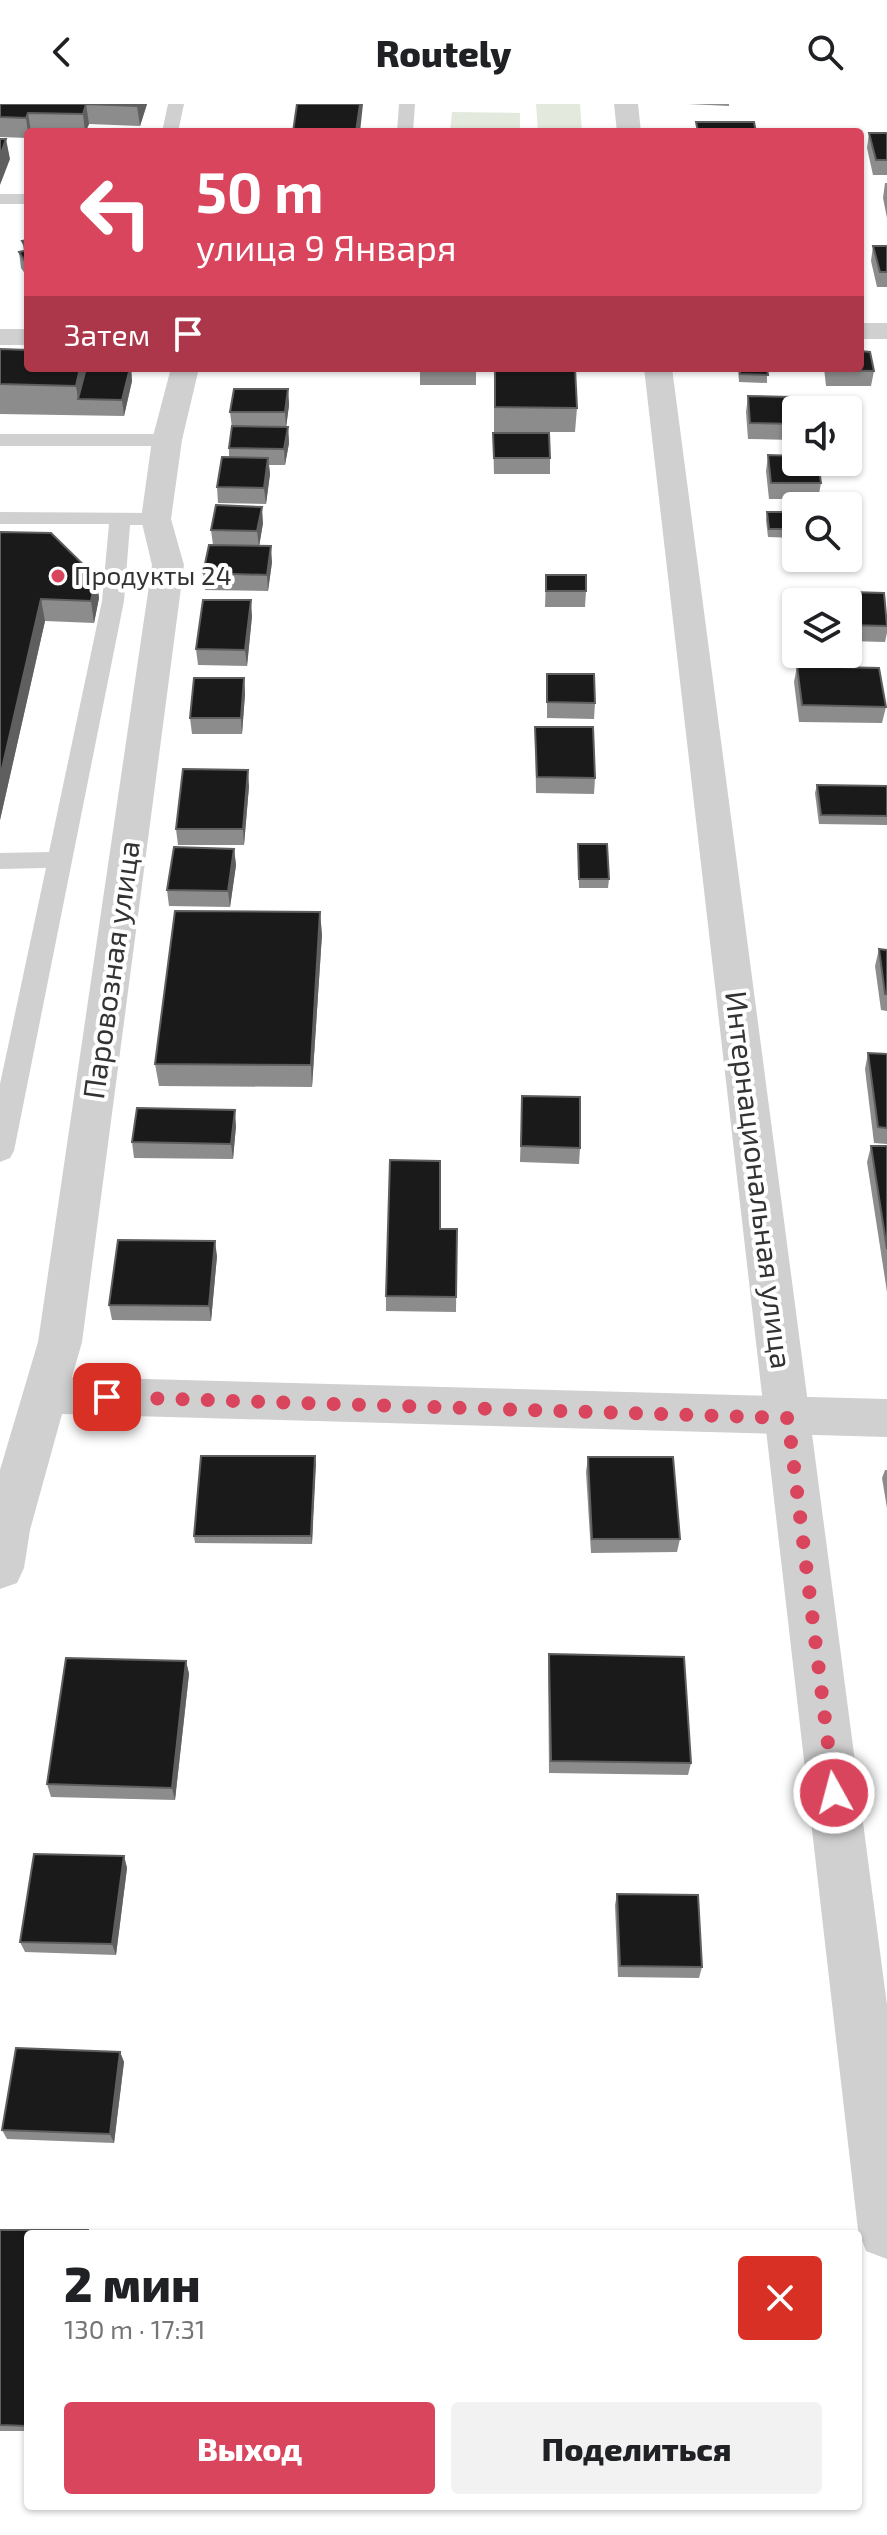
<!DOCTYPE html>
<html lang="ru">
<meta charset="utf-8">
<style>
:root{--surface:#fff;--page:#f2f2f2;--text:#202124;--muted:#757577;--accent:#d9455d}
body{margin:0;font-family:"Exo 2",sans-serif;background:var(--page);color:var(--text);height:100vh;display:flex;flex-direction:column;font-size:30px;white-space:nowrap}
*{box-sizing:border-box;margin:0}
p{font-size:26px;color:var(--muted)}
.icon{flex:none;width:44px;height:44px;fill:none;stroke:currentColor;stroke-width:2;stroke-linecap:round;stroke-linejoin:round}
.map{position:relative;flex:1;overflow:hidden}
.sheet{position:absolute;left:24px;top:2126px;width:838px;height:280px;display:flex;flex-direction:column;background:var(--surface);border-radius:8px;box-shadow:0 2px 6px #0004}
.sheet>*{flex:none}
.hud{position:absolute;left:24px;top:24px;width:840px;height:244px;border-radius:8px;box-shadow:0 2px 6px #0004;background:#d9455d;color:#fff;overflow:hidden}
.controls{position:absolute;left:782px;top:292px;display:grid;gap:16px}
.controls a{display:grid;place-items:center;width:80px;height:80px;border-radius:8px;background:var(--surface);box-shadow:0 2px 6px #0004;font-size:40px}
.pin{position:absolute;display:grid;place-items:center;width:68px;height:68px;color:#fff;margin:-34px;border-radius:16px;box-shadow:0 4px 12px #0006}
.me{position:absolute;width:88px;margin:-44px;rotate:353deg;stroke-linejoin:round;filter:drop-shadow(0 0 6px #0008)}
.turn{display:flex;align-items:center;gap:28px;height:168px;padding:0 40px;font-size:36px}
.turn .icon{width:104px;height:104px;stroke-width:2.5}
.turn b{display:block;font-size:56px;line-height:68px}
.then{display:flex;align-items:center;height:76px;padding:0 40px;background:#0003;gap:16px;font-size:30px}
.round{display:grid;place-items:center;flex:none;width:84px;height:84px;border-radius:8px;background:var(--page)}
.summary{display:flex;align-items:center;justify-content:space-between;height:136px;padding:0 40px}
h1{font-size:48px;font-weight:800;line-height:60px}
.primary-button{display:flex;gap:16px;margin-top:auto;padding:16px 40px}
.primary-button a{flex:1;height:92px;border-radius:8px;background:var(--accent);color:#fff;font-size:32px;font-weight:800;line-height:92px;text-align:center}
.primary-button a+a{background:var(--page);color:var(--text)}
header{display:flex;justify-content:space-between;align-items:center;height:104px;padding:0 40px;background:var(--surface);font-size:36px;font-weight:800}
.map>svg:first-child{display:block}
.green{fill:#e4e9dd}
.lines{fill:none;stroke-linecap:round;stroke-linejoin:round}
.service{fill:#d0d0d0;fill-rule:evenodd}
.minor{fill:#d0d0d0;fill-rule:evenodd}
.tertiary{fill:#d0d0d0;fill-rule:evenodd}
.wall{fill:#8c8c8c}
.shaded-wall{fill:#5f5f5f}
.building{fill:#1a1a1a;stroke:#5f5f5f;stroke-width:2}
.route{stroke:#d9455d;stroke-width:14;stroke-dasharray:0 25.2}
.poi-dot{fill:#d9455d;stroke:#fff;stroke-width:3}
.labels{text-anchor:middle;stroke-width:8;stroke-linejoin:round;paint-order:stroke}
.far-poi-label{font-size:26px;fill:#333;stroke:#fff;text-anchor:start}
.street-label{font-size:30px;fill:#333;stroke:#fff}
</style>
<header><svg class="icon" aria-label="back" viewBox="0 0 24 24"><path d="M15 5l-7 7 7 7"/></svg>Routely<svg class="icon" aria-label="search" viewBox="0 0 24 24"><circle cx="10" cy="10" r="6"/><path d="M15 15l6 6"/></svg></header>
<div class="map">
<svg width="887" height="2431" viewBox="0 0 887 2431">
<rect width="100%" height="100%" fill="#fff"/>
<!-- green -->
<g class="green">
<path d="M536,0H580L582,28H538Z"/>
<path d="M452,8L520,9V28H450Z"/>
</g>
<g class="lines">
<!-- service -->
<g class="service">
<path d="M168,0H184L178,28H162Z"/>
<path d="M399,0H415L413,28H397Z"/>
<rect x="0" y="90" width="28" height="10"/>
<path d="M0,330H167L177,336L167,342H0Z"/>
<path d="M0,408L156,409L167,415L156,421H130L124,497L14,1047L10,1054L0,1058V980L46,764L0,765V749L49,748L102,497L109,420H0Z"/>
</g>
<!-- minor -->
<g class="minor">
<rect x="860" y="219" width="27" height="16"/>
<rect x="0" y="225" width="28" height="16"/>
<path d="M171,264H199L182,336L171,415L184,461L82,1238L72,1273L887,1295V1333L62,1310L30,1426L24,1464L17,1479L0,1485V1366L38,1238L152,461L141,415L152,336Z"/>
</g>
<!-- tertiary -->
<g class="tertiary">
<path d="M614,0H638L641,28H617Z"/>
<path d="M644,264H672L887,1901V2155L866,2147L858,2126Z"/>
</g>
</g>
<!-- wall -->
<g class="wall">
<path d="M0,0H147L140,22L89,20L86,28H28V34L0,33Z"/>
<path d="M688,0H729V2Z"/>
<path d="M869,29H887V71H873L867,44Z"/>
<path d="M885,79H887V114L883,94Z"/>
<path d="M28,136V174L21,164L19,148L24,147L22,137Z"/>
<path d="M873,142H887V183H877L871,157Z"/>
<path d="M0,245L28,264H131L132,277L124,312L0,310Z"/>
<rect x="420" y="264" width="56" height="17"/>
<path d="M494,264L577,304L575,328H494Z"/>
<path d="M738,264H767V279L739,278Z"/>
<path d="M824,264H860L874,267L871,282H826Z"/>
<path d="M288,285L289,301L286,323H288L289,339L285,361H269L270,370L266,400L218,399L217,383L229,353V344L232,324L230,308Z"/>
<path d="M748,292L795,320L793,336L748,335L746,308Z"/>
<path d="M493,329L550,354V370H494Z"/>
<path d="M768,351L821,379L818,395H769L766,367Z"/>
<path d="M767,408H796V434L768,433L766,416Z"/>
<path d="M263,419L259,442L272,458L268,487L205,486L203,469L213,441L211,426Z"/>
<path d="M0,428L96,473L99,494L94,519L45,517L0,716Z"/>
<path d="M546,471L586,487L585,503H545Z"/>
<path d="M817,487L887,512V529L885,538L848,537V498H816Z"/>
<path d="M252,512L247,562L198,561L196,545Z"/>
<path d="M797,562L886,603L882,619L799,618L794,578Z"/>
<path d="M547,570L595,599L594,615L547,614Z"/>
<path d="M244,574L245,590L242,630H192L190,614Z"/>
<path d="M535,623L595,674L594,690L536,689Z"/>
<path d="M817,681L887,682V721L819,720L815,689Z"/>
<path d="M249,682L244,741H178L176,725Z"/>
<path d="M578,740L609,775L608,784H579Z"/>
<path d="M234,745L236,761L230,803L169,802L167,786Z"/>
<path d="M322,830L312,983L159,982L155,960Z"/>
<path d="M879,845L887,846V907L881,906L875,862Z"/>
<path d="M868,949L887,950V1040L874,1039L865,965Z"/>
<path d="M522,992L580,1044L579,1060L520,1058Z"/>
<path d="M236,1022L233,1055L134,1054L132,1038Z"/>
<path d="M871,1042H887V1188L867,1058Z"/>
<path d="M440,1125H457L456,1208L386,1207V1192Z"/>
<path d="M217,1152L211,1217L112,1216L109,1201Z"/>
<path d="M315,1352L312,1440L195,1439L194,1432Z"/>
<path d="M588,1353L680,1435L677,1448L591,1449L586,1368Z"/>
<path d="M885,1366H887V1404L882,1374Z"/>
<path d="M549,1550L691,1659L688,1671L549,1669L548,1563Z"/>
<path d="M186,1557L189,1570L175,1696L51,1693L47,1680Z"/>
<path d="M124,1752L127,1764L116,1851L25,1848L20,1838Z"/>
<path d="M617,1790L702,1863L699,1874L618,1873L615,1801Z"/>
<path d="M120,1948L124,1958L114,2039L7,2035L2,2026Z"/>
<path d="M0,2126H88L91,2130H28V2327H0Z"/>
</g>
<!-- shaded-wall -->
<g class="shaded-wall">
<path d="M86,0L89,20L85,28L83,10Z"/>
<path d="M138,0H147L140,22L137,2Z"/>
<path d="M360,0H363L360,28H356Z"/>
<path d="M28,9L31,28H28L26,14Z"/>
<path d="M6,35L10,55L0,81V52Z"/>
<path d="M80,264H88L78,295L76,282Z"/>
<path d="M130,264H131L132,277L124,312L122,296Z"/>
<path d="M288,285L289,301L286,324L285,308Z"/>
<path d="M288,323L289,339L285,361L284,345Z"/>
<path d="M268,354L270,370L266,400L264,384Z"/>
<path d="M262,403L263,419L259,443L257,427Z"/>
<path d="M271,442L272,458L268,487L267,471Z"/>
<path d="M96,473L99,494L94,519L91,497Z"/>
<path d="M41,495L45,517L0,716V673Z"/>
<path d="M251,496L252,512L247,562L245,546Z"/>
<path d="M244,574L245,590L242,630L241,614Z"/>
<path d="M248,666L249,682L244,741L243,725Z"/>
<path d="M234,745L236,761L230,803L228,787Z"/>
<path d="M320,808L322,830L312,983L311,961Z"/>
<path d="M235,1006L236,1022L233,1055L231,1040Z"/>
<path d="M215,1137L217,1152L211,1217L209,1202Z"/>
<path d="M315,1352L316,1360L312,1440L311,1432Z"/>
<path d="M186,1557L189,1570L175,1696L172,1684Z"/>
<path d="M124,1752L127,1764L116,1851L112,1840Z"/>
<path d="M120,1948L124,1958L114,2039L110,2030Z"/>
</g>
<!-- building -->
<g class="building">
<path d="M0,0H138L137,2L86,0L83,10L28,9L26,14L0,13Z"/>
<path d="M297,0H360L356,28H293Z"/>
<path d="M696,18H754L756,28H698Z"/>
<path d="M869,29H887V56H876Z"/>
<path d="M0,35H6L0,52Z"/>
<path d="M28,136V146L22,137Z"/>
<path d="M873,142H887V168H880Z"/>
<path d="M28,146V162L19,148Z"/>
<path d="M0,245L28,246V264H80L76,282L0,280Z"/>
<path d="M860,247L870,248L874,267L829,266V264H860Z"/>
<path d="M86,264H130L122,296L78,295Z"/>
<rect x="420" y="264" width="56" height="1"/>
<path d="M495,264H575L577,304L495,303Z"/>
<path d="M740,264H767L768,271L740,270Z"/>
<path d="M234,285H288L285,308H230Z"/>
<path d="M748,292L791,293L795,320L750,319Z"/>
<path d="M232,322L288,323L284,345L229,344Z"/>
<path d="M493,329H549L550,354H494Z"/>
<path d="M768,351L796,352V358H818L821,379H771Z"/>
<path d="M222,353L268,354L264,384L217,383Z"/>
<path d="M216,401L262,403L257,427L211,426Z"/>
<path d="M767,408H796V425H769Z"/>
<path d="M0,428L51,429L96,473L91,497L41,495L0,673Z"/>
<path d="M209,441L271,442L267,471L203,469Z"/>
<rect x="546" y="471" width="40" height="16"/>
<path d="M817,487L884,489L887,522L848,521V498H818Z"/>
<path d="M203,496H251L245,546L196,545Z"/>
<path d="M797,562L879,564L886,603L802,601Z"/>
<path d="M547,570H594L595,599L547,598Z"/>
<path d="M194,574H244L241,614H190Z"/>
<path d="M535,623H593L595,674L537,673Z"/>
<path d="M183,665L248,666L243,725H176Z"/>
<path d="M817,681L887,682V712L821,711Z"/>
<path d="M578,740H607L609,775H579Z"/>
<path d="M174,743L234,745L228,787L167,786Z"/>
<path d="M175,807L320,808L311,961L155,960Z"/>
<path d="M879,845L887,846V890H885Z"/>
<path d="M868,949L887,950V1024L878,1023Z"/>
<path d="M522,992L580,993V1044L521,1042Z"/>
<path d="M137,1004L235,1006L231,1040L132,1038Z"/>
<path d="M871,1042H887V1145Z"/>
<path d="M390,1056L440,1057V1125H457L456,1193L386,1192Z"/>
<path d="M118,1136L215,1137L209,1202L109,1201Z"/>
<path d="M201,1352H315L311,1432H194Z"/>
<path d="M588,1353H673L680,1435H592Z"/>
<path d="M549,1550L684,1553L691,1659L551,1657Z"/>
<path d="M66,1554L186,1557L172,1684L47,1680Z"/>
<path d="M34,1750L124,1752L112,1840L20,1838Z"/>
<path d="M617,1790L698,1791L702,1863L620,1862Z"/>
<path d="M16,1944L120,1948L110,2030L2,2026Z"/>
<path d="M0,2126H88V2130H28V2322L0,2321Z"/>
</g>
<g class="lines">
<!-- route -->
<path class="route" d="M107,1293L788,1314L834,1689"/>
</g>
<!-- markers -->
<circle class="poi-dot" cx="58" cy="472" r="8"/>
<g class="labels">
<!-- far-poi labels -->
<g class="far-poi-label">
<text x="74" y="481">Продукты 24</text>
</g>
<!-- street labels -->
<g class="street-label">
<text transform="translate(112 866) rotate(-82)" y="10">Паровозная улица</text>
<text transform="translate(758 1076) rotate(83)" y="10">Интернациональная улица</text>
</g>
</g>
</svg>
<div class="controls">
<a><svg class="icon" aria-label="sound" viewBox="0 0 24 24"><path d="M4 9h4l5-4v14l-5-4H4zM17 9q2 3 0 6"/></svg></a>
<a><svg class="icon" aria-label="search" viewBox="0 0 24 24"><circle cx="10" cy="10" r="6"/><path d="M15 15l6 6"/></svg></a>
<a><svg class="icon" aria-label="layers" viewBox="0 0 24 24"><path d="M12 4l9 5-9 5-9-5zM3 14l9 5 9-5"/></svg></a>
</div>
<div class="pin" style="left:107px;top:1293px;background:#d93025"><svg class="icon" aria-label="arrive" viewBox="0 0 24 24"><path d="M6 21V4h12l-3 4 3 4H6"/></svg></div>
<svg class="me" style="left:834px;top:1689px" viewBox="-20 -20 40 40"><circle r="17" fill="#d9455d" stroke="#fff" stroke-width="3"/><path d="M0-11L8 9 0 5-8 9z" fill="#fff"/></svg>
<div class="hud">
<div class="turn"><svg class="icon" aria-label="left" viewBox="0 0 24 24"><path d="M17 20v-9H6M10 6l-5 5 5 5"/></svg><div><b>50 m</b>улица 9 Января</div></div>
<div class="then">Затем<svg class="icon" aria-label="arrive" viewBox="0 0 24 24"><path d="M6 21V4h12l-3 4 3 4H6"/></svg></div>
</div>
<section class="sheet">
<div class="summary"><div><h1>2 мин</h1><p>130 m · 17:31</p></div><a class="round" style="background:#d93025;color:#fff"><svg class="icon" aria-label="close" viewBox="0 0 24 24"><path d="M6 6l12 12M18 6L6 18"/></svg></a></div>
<div class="primary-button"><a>Выход</a><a>Поделиться</a></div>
</section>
</div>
